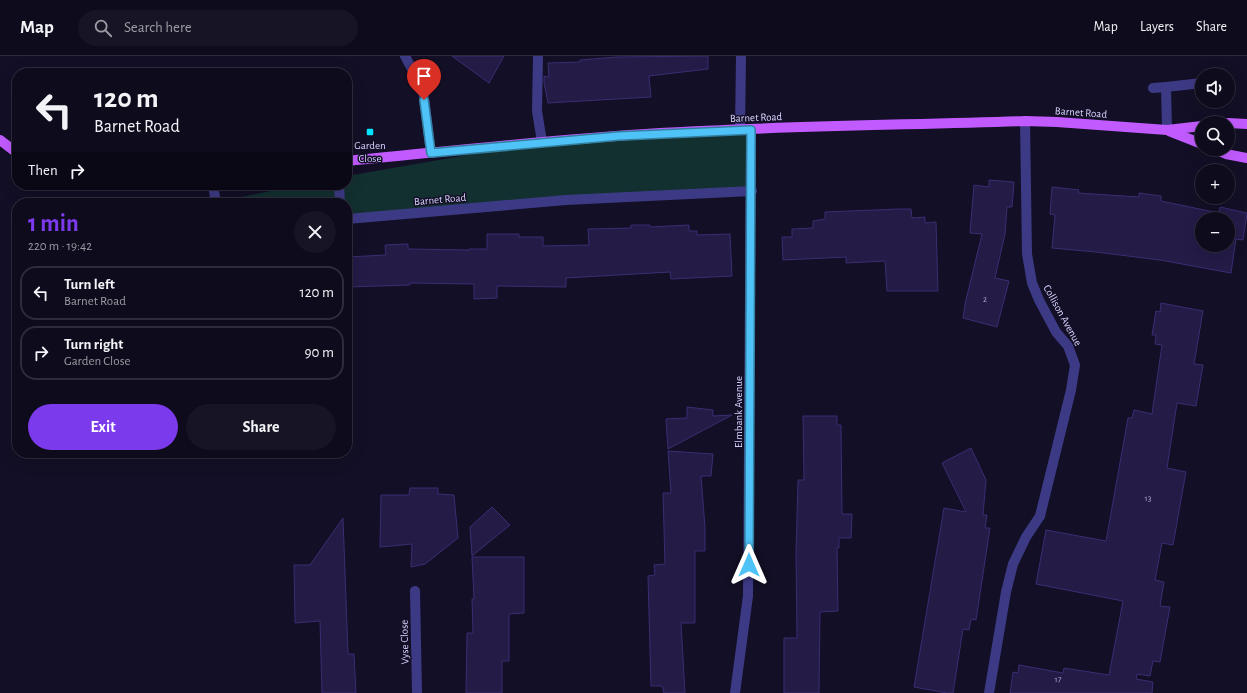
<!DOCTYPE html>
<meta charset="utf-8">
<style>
:root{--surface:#0e0b1c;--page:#171425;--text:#f1f3f6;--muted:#9b9ba3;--line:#2e2b3b;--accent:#7c3aed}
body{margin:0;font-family:"Alegreya Sans",sans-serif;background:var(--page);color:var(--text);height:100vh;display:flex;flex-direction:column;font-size:15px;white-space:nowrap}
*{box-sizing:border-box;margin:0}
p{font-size:13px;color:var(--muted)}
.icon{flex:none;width:22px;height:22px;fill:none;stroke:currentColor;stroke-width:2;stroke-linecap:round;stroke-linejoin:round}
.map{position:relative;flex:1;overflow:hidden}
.details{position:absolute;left:12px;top:142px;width:340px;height:260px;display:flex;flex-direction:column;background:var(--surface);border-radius:16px;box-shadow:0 4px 16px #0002,0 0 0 1px var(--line)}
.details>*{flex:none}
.guide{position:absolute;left:12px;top:12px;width:340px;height:122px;border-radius:16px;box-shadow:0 4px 16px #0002,0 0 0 1px var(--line);background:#0e0b1c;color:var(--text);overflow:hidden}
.controls{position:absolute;left:1195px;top:12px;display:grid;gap:8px}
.controls a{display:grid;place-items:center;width:40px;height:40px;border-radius:50%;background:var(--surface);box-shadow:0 4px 16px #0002,0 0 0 1px var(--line);font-size:20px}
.pin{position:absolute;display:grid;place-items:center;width:34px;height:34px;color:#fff;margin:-41px -17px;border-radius:50% 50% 50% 0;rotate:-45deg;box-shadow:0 0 4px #0007}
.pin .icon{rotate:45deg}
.me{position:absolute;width:44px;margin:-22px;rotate:0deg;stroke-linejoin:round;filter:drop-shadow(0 0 3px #0008)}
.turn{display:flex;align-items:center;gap:14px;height:84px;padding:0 16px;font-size:18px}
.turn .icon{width:52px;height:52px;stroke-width:2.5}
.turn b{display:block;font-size:28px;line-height:34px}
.then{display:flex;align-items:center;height:38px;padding:0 16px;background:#0003;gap:8px;font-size:15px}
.round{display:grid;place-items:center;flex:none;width:42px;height:42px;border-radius:21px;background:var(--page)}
.summary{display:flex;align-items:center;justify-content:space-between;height:68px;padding:0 16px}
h1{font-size:24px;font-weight:600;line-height:30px;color:var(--accent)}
.action{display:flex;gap:8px;margin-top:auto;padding:8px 16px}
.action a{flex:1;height:46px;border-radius:24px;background:var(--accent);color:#fff;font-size:16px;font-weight:600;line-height:46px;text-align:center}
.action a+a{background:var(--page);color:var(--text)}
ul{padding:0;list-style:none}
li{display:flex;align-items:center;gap:12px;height:54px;margin:0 8px 6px;padding:0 8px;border:2px solid var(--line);border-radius:16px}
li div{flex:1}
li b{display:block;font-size:15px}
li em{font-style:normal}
header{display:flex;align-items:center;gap:24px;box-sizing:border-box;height:56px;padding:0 20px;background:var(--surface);border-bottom:1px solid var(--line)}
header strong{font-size:19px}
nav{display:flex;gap:22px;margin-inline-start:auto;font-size:14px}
.search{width:280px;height:36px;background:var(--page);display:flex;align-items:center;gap:10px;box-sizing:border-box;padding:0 14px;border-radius:22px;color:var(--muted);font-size:15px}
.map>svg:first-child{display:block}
.green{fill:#12302f}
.building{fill:#241b47;stroke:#3b2d73;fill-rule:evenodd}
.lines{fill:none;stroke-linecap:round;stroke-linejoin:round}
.lane{stroke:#3d3a85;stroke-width:10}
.street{stroke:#3d3a85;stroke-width:10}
.primary{stroke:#c25bff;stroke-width:10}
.route-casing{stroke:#337fa1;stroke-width:10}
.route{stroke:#4fc3f7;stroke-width:7}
.poi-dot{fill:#00e5ff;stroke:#130f26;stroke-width:1.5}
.labels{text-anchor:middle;stroke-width:3;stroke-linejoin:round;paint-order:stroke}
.number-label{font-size:9px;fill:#aca6d1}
.street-label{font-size:11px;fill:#d9d4ff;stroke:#130f26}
.poi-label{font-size:11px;fill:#d9d4ff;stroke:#130f26}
</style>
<header>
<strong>Map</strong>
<div class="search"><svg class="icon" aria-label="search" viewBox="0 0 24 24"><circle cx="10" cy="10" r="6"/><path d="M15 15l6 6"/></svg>Search here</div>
<nav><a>Map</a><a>Layers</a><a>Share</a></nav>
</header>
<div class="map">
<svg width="1247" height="637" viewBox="0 0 1247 637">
<rect width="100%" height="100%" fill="#130f26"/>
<!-- green -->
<path class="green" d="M751,74L752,135L347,163V147H228L227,144L300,129H347V120L542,86Z"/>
<!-- building -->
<g class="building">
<path d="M452,0H504L489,27Z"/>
<path d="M708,0V13L649,20L651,41L548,47L544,27V20L549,21L548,7L580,6V4L617,1Z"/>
<path d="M989,124L1014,126L1012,151H1007L1005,178L995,222L1009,225L997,271L963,262L965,248L982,178L970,177L974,129L989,131Z"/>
<path d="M1052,131L1079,134L1078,137L1139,141V137L1161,140V145L1219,157L1220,151L1247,157L1243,184L1236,183L1231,217L1160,204L1096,196L1052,192L1055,159L1050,158ZM1202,163H1228V189H1202Z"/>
<path d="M899,153H911L912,162L925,161V167L936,166L938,235H887L885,205L846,207V201L783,204L782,181H792V173L813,172V165L825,163V156Z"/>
<path d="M631,169H650V171L689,169V175H697V179L730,178L732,220L671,223L670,216L566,222V231L497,230V242L474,243V228L410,227V229L347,231V201L386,199L385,189L408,188V193L469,194V193H487V178H519V181H543V190L589,189L588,173L631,172Z"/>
<path d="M1161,247L1203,255L1194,308L1203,309L1196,350L1177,347L1167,412L1186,416L1173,489L1162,487L1155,524L1164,526L1160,550L1170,551L1160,606L1153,605L1150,620L1137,618L1136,623L1153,626L1152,637H1010L1013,616L1018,617L1019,609L1063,617L1064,612L1109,619L1123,545L1036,528L1046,474L1106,485L1128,362H1132L1134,354L1152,358L1162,289L1155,288L1156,279H1152L1156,255L1160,256Z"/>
<path d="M687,351L713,354V360L732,359L668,393L666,363L687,362Z"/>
<path d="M803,360H837V369H841L842,458H852L851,482H839V492H837L838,555L820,556L819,637H784V582H797L796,497L798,424H804Z"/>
<path d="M971,392L986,424L983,459H987L985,472H990L976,564L971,563L969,574L963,573L953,637H947L914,631L944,452L966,456L942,407Z"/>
<path d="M668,395L713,398L711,420H701L705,471V495H695V567H681L685,637H664L662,630H651L648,520L655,519L654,509L665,508L663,437H671Z"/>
<path d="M410,432H438V438L454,439L458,482L425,508L411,511L412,488L380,491L381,439H409Z"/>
<path d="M492,451L510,469L472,500L470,471Z"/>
<path d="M343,462L348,598H354L356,637H322L320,565L295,567L294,509H310Z"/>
<path d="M472,501H524V557L509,558V605H502V637H466L467,577H473L472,543H474Z"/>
</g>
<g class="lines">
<!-- lane -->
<g class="lane">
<path d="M538,0L537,55L542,86"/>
<path d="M1166,31L1202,27"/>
<path d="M1153,32L1166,31L1167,74"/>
<path d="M213,129L216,147"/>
<path d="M989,637L1006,536L1013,508L1026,481L1040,460"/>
</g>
<!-- street -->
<g class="street">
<path d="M405,0L423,34L431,97"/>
<path d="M1025,65L1027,198L1032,227L1039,244L1056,276L1068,290L1075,309L1071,334L1040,460"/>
<path d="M740,74L741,0"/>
<path d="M339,129L340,147"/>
<path d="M347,163L566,144L752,135"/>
<path d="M415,535L417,637"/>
<path d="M735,637L748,540L751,74"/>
</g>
<!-- primary -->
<g class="primary">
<path d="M1228,67L1247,68"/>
<path d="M1169,75L1202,88"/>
<path d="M0,84L17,97"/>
<path d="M1214,93L1226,98L1247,102"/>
<path d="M347,105C451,95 555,83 660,77C781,70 903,69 1025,65L1057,66L1167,74L1202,70"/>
</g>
</g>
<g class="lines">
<!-- route casing -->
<g class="route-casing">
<path id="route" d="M424,44L431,97L619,80L751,74L749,509"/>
</g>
<!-- route -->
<use href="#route" class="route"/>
</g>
<!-- markers -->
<rect class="poi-dot" x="366" y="72" width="8" height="8" rx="2"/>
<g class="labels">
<!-- number labels -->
<g class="number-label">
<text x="985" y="246">2</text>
<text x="1148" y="445">13</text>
<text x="1058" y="626">17</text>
</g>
<!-- street labels -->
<g class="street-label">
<text transform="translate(1081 56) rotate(4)" y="4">Barnet Road</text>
<text transform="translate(756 61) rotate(-2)" y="4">Barnet Road</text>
<text transform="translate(440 143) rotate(-5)" y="4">Barnet Road</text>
<text transform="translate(1063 259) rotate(61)" y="4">Collison Avenue</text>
<text transform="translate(738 356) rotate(-90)" y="4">Elmbank Avenue</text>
<text transform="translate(404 586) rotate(-91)" y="4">Vyse Close</text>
</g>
<!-- poi labels -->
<g class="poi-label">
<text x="370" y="93">Garden<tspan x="370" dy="13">Close</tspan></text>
</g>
</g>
</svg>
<div class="controls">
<a><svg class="icon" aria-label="sound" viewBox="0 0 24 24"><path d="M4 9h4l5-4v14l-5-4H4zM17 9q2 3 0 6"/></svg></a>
<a><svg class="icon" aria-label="search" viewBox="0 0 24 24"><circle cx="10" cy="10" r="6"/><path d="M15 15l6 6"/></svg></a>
<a>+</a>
<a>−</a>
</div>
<div class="pin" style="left:424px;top:44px;background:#d93025"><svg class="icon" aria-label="arrive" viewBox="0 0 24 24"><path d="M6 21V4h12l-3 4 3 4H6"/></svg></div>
<svg class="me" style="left:749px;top:509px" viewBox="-20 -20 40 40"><path d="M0-17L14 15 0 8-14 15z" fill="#4fc3f7" stroke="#fff" stroke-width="4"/></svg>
<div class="guide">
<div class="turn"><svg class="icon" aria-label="left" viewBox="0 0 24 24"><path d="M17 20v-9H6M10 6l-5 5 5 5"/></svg><div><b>120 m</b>Barnet Road</div></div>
<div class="then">Then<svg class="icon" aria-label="right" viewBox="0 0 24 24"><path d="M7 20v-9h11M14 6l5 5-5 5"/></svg></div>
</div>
<section class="details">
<div class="summary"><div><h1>1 min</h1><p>220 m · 19:42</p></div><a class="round"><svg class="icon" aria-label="close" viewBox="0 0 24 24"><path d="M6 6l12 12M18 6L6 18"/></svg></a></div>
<ul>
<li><svg class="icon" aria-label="left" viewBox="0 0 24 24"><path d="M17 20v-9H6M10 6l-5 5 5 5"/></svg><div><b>Turn left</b><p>Barnet Road</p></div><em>120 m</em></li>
<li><svg class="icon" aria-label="right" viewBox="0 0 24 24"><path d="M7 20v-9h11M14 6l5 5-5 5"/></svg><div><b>Turn right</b><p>Garden Close</p></div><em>90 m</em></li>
</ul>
<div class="action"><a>Exit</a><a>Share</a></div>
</section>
</div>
